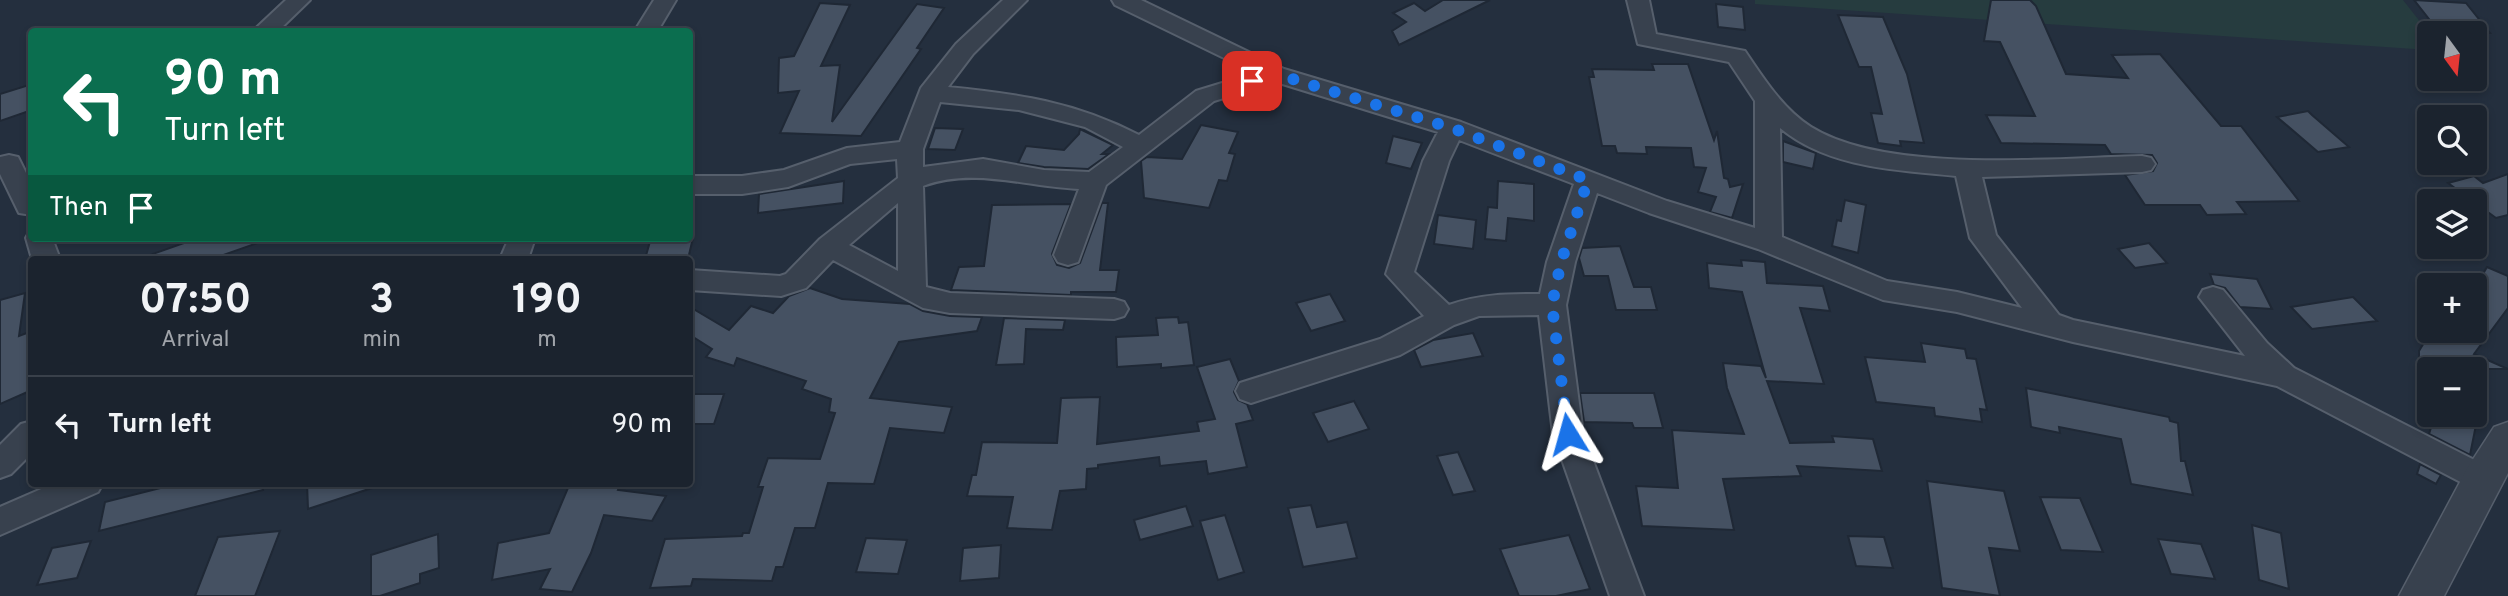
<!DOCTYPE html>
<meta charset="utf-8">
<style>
:root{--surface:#1b232e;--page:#282f3a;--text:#f1f3f6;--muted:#a0a4aa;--line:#39404a}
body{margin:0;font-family:Overpass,sans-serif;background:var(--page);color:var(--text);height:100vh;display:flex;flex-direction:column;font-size:26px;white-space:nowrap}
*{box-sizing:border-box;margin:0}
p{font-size:23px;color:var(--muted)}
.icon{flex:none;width:38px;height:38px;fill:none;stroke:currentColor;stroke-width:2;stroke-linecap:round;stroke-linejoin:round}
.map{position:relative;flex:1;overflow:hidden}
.details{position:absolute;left:28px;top:256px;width:665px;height:231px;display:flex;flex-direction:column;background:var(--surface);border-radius:7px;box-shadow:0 4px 10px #0003,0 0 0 2px var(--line)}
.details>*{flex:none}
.top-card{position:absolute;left:28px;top:28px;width:665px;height:214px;border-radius:7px;box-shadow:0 4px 10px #0003,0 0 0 2px var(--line);background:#0b6e4f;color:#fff;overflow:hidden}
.needle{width:46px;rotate:165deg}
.fabs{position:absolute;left:2417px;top:21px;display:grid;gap:14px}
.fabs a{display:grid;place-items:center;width:70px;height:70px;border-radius:7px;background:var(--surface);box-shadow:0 4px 10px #0003,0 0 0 2px var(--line);font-size:35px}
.pin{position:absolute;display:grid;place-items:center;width:60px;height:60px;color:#fff;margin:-30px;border-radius:14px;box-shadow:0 4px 10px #0006}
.me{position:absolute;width:77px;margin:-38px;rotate:352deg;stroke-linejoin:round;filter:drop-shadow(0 0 5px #0008)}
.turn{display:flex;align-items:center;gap:24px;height:147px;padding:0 21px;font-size:32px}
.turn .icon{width:91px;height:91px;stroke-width:2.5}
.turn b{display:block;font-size:49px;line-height:60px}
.then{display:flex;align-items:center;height:66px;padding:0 21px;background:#0003;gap:14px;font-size:26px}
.eta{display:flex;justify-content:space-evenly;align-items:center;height:119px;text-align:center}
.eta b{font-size:42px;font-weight:700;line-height:49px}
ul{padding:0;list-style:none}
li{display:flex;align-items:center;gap:21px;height:98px;padding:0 21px;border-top:2px solid var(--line)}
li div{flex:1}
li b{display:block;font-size:26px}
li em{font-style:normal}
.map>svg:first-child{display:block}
.green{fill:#263c3f}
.building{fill:#455162;stroke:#1f2835;stroke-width:2}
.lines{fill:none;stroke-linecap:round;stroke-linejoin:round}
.minor-casing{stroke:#565f6c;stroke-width:4}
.tertiary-casing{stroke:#565f6c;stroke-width:3}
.minor{fill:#38414e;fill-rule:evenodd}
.tertiary{fill:#38414e;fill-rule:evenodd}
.route{stroke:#1a73e8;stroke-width:12;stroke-dasharray:0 21.6}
</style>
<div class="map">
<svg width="2508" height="596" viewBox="0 0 2508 596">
<rect width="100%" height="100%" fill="#242f3e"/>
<!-- green -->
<path class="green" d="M1755,0H2403L2429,33V50L1755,4Z"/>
<!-- building -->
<g class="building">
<path d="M1443,0H1490L1399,45L1392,31L1406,22L1393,13L1414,3L1425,11Z"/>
<path d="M1991,0H2030L2036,6L2066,74L2128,78L2112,55L2160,54L2221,126H2241L2299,201L2237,202L2246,214L2207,215L2200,205H2145L2125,175L2153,171L2157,163L2152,155L2111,154L2105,145L2001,143L1986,115L2035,116L2000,42L1984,41Z"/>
<path d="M2414,0L2466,3L2490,33H2440Z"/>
<path d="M820,3L850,5L821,66L840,65L832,122L917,4L944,8L917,48L921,49L861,136L780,133L799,91L778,93L779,58L794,56Z"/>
<path d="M1716,4L1743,7L1745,30L1718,27Z"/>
<path d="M1838,15L1883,17L1907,74L1924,143L1900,141L1901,146L1878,143L1871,113L1882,114L1871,67H1859Z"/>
<path d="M1652,64H1688L1714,140L1717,131L1724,178L1728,179L1730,187L1743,184L1732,218L1710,212L1716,197L1698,192L1706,168L1694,167L1691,148L1646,147L1647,154L1617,153L1615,146H1602L1589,77H1594L1592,69L1654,70Z"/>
<path d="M32,84V110L0,121V94Z"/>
<path d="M2308,111L2312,115L2349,147L2318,152L2277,117Z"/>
<path d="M1201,125L1238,132L1229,153L1235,154L1227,181L1219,180L1209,208L1144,198L1141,161L1147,157L1182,159Z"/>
<path d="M935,128L963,129L955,150L928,149Z"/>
<path d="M1080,129L1113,145L1102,154H1109L1088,169L1044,167L1018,163L1026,146L1064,150L1079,134Z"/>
<path d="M1393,136L1422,143L1411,169L1386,163Z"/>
<path d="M1783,141L1816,153L1813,169L1783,162Z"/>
<path d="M2508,174V215L2496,218L2448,183L2474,176L2483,183Z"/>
<path d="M844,181L843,203L758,213L759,194Z"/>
<path d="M1498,181L1534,184V221L1508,218L1506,241L1485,239L1488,207L1497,208Z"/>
<path d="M1845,200L1866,205L1858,253L1832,246L1837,220L1841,221Z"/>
<path d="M1102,203H1108L1100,270H1119L1116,292H1071V295L951,290L959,267L984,266L992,205L1071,204L1052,254L1057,265L1069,268L1080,263Z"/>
<path d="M1438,215L1476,220L1473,249L1434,244Z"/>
<path d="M198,238H262L263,241L212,259H148L147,256Z"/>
<path d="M651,238H693L688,259H645Z"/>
<path d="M2149,243L2167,263L2135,268L2118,249Z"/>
<path d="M1620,246L1634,287H1651L1657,310H1616L1608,276H1584L1579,258L1582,248Z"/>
<path d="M1741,260L1765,262L1767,283L1823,286L1830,311L1800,308L1824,384L1767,381L1790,443L1834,442L1832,436L1873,439L1882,471L1797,466L1801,476L1723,479L1734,530L1642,526L1636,486L1678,488L1672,430L1744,434L1727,388L1723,363L1761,366L1766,378L1742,292L1709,288L1707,263L1742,266Z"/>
<path d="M2487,267L2508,276V308L2474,354L2508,369H2419V351L2431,331H2474V277L2480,279Z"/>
<path d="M2210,274L2257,279L2272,309L2240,307L2225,288L2214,285Z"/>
<path d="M810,288L842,299L910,304L923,311L950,316L982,317L977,331L899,342L870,398L952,407L944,433L890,428L874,484L828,483L815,528H795L783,567H776L772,581L693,579L691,586L650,588L665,539L742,536L743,533H749L763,487H758L768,458L820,459L835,413L829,412L831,399L802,389L806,381L737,358L734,366L706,357L712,349L690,335V307L729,330L751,306L773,313L789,296Z"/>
<path d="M25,293L19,336L32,331V390L0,404V300Z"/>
<path d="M1330,294L1345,321L1311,331L1296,303Z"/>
<path d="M2353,297L2377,321L2312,329L2291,307Z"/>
<path d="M1178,317L1179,323L1188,322L1194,365L1161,368V364L1117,367L1116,337L1158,335L1156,318Z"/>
<path d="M1004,318L1065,320L1063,330L1026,329L1024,364L996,365Z"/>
<path d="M1473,333L1483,356L1421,367L1414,350L1433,340Z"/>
<path d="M1921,343L1965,349L1967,358L1976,359L1987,410L1980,409L1982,422L1935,416L1934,408L1876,402L1865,357L1925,362Z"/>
<path d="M1230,359L1239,381L1234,392L1238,400L1247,404L1253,420L1236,424L1247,467L1208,474L1206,461L1160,466L1159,457L1098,465V468L1087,469L1086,489L1060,491L1052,530L1007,528L1013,497L967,496L972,475H976L982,442L1057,443L1061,398L1100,397L1097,444L1199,431L1197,422L1215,419L1197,367Z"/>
<path d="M2026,388L2169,417L2170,421L2178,423L2181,461H2185L2193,495L2131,484L2121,439L2059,427L2060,433L2031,427Z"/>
<path d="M1580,393H1654L1663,428H1634L1632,423L1584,422Z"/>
<path d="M690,394H724L714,424H690Z"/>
<path d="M1354,401L1369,429L1328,442L1313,413Z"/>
<path d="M2435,415H2478L2470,455L2429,434Z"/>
<path d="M1458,452L1475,491L1453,495L1437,456Z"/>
<path d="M2420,464L2441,475L2436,484L2417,474Z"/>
<path d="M1927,481L2004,491L2020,551L1989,548L2000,596L1942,588Z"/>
<path d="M180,483H262L263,490L99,531L105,502Z"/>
<path d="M307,483H374L375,487L308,509Z"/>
<path d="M570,483H621L618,490L666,496L652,521L604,515L591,553L572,592L540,589L550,569L492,580L498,543L549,533Z"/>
<path d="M2040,497L2080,498L2103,552L2061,550Z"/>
<path d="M1311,505L1317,527L1347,522L1357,558L1303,567L1288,508Z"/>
<path d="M1186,506L1193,526L1140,540L1134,520Z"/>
<path d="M1225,515L1244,572L1218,580L1200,521Z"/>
<path d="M2252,525L2281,533L2289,589L2259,580Z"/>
<path d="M280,531L255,596H195L218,537Z"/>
<path d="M438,534L439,568L420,574V583L380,596H371V555Z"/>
<path d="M1569,535L1590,589L1556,596H1519L1500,549Z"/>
<path d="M1848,536L1884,537L1893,568L1856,566Z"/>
<path d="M866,538L907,540L898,574L856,572Z"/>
<path d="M2158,539L2201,544L2215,579L2171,574Z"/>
<path d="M91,541L77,578L37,585L52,548Z"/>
<path d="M1001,545L999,578L960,581L963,548Z"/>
</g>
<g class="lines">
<!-- minor casing -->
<g class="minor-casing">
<g id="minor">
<path d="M286,0H310L277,32H252Z"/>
<path d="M654,0H676L657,32H634Z"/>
<path d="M1003,0H1027L973,54L948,87C1019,94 1075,102 1139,135L1196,91L1255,73L1115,5L1112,0H1141L1284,69L1461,122L1667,201L1755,228V101L1729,62L1638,44L1627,0H1649L1656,34L1745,51C1764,79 1782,108 1811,127C1886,174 2054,158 2142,156L2151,158L2155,164L2151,170L2142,172L1982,177L1996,235L2059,315L2073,320L2245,356L2199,297L2203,290L2213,287L2223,290L2267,343L2294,368L2494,470L2499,479L2494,488L2483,492L2472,488L2277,386L2073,342L1957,312L1883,300L1758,249L1649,213L1597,193L1575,262L1566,305L1583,434L1644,596H1610L1553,434L1539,315L1479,316L1454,325L1400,355L1251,403L1240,399L1236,391L1240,383L1380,339L1424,316L1386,274L1423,161L1438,132L1276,82L1214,101L1106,185L1078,262L1068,265L1058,262L1054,255L1079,189C1028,187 973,167 923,186L926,287L950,293L1114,299L1124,302L1128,309L1124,316L1114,319L950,313L923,308L833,260L806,288L781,296L690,290V270L780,276L786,274L820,239L898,178L897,159L850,164L788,187L742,194H690V176H742L784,170L847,148L900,142L921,88L956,44ZM940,102L1019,110L1085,127L1123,147L1089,172L1044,170L983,159L923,167V149ZM1780,128C1828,168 1897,170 1956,176L1970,238L2022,308L1957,292L1887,281L1782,237ZM1459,140L1574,184L1547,262L1540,294C1507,294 1480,294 1449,305L1414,272L1449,161ZM898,203V271L849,245Z"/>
<path d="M9,155L18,157L32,185V215L19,213L0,174V157Z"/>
<path d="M30,231L32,238H52L60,259H32L26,238Z"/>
<path d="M509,238H535L528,259H500Z"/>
<path d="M32,421V453L11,474L0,478V445L21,424Z"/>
<path d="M55,483H103L98,492L0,535V507Z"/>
</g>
</g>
<!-- tertiary casing -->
<g class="tertiary-casing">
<path id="tertiary" d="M2508,422V473L2444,596H2399L2468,467L2494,427Z"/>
</g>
<!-- minor -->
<use href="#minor" class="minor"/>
<!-- tertiary -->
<use href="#tertiary" class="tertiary"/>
</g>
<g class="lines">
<!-- route -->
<path class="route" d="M1252,81L1276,74L1452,128L1588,180L1561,262L1552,305L1568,434"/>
</g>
</svg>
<div class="fabs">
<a><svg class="needle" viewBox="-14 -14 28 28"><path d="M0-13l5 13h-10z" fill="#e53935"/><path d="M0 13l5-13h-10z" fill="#a0a4aa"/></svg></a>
<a><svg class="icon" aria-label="search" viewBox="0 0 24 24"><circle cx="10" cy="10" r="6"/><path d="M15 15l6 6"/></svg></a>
<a><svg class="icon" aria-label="layers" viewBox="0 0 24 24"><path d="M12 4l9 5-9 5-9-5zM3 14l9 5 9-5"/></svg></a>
<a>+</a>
<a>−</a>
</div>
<div class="pin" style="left:1252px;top:81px;background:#d93025"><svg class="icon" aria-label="arrive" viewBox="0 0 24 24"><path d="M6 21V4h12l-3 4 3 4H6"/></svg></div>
<svg class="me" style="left:1568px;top:434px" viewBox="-20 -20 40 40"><path d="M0-17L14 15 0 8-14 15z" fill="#1a73e8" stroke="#fff" stroke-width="4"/></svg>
<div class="top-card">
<div class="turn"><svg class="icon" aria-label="left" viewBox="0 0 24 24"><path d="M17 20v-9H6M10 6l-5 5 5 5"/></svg><div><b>90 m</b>Turn left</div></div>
<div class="then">Then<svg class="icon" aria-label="arrive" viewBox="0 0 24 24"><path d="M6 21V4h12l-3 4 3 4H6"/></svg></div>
</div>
<section class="details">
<div class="eta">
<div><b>07:50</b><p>Arrival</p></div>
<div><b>3</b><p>min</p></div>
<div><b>190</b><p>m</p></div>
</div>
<ul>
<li><svg class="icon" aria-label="left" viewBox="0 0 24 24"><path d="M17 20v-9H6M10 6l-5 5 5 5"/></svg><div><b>Turn left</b></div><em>90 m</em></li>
</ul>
</section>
</div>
